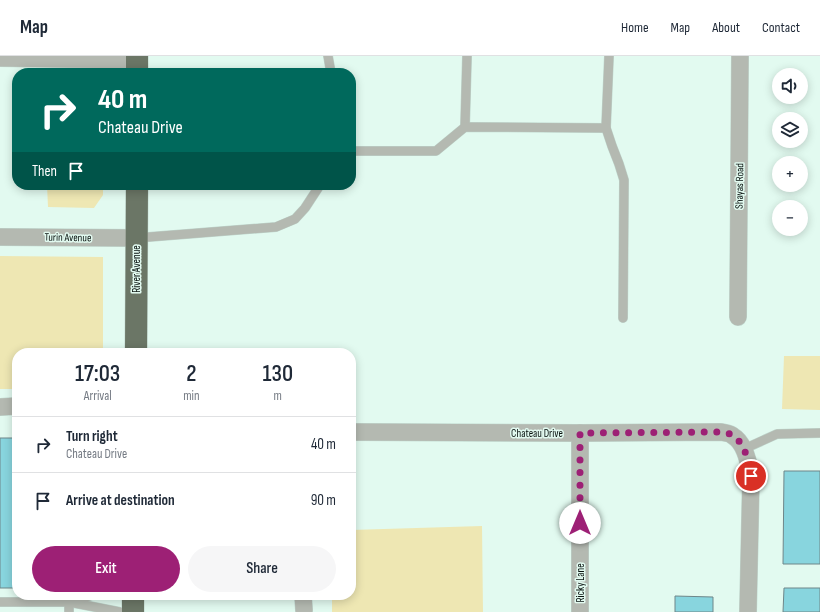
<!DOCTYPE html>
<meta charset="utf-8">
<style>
:root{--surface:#fff;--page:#f6f6f7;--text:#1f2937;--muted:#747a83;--line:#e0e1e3;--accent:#9d2075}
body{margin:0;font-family:"Sofia Sans Condensed",sans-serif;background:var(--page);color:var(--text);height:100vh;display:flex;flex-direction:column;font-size:15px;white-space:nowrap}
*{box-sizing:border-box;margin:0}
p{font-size:13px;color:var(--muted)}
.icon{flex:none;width:22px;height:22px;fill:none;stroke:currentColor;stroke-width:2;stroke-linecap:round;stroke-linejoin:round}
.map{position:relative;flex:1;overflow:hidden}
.panel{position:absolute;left:12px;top:292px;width:344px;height:252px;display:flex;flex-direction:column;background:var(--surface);border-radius:16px;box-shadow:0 2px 10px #0003}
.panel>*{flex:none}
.guide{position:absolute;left:12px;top:12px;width:344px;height:122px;border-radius:16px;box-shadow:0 2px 10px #0003;background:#00695c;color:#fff;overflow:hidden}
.tools{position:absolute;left:772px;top:12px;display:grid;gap:8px}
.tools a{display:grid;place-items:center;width:36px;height:36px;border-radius:50%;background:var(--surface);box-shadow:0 2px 10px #0003;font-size:20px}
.pin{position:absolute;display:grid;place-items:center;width:34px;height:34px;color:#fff;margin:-17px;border:2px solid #fff;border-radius:50%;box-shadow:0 1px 4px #0007}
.me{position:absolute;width:44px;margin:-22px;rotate:0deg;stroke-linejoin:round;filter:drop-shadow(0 0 3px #0008)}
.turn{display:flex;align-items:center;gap:14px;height:84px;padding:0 20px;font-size:18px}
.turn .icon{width:52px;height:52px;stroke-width:2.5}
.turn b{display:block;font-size:28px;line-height:34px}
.then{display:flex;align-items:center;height:38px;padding:0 20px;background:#0003;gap:8px;font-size:15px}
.eta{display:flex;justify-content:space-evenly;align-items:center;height:68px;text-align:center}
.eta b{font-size:24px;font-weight:600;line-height:28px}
.cta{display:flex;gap:8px;margin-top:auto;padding:8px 20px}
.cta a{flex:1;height:46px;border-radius:24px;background:var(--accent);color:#fff;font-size:16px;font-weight:600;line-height:46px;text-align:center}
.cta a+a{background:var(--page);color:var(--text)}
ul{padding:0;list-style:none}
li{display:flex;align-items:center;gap:12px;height:56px;padding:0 20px;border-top:1px solid var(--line)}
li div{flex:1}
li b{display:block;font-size:15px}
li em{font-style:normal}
header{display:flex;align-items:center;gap:24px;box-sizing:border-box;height:56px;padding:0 20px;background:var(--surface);border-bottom:1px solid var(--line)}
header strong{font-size:19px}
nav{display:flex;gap:22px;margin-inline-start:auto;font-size:14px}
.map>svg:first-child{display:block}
.green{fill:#eee7b3}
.building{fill:#88d5de;stroke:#6e8689}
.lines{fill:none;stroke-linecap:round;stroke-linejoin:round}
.lane-casing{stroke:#bfd5cc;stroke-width:10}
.street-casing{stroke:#bfd5cc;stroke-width:18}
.highway-casing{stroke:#bfd5cc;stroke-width:23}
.lane{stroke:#b4b9b1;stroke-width:9}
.street{stroke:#b4b9b1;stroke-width:17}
.highway{stroke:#6b7666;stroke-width:22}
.route{stroke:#9d2075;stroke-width:7;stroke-dasharray:0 12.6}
.labels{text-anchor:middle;stroke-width:3;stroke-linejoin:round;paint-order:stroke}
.street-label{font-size:11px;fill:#08110e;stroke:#e2faf0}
</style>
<header>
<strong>Map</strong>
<nav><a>Home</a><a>Map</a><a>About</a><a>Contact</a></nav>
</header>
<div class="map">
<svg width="820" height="556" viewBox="0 0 820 556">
<rect width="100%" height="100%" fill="#e2faf0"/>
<!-- green -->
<g class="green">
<path d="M47,129H103V139L94,152L48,151Z"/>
<path d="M0,200L103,201V297H17V333H0Z"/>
<path d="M784,300H820V354L782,353Z"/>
<path d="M482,470L483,556H332V539H351V474Z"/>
</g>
<!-- building -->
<g class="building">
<rect x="0" y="382" width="17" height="150"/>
<path d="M784,415H820V508H783Z"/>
<path d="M784,532H820V556H783Z"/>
<path d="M675,540L713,541V556H675Z"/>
</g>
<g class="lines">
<!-- lane casing -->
<g class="lane-casing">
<g id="lane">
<path d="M328,0L331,17"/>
<path d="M609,0L606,72L612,90L619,108L624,124L623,262"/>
<path d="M465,71L467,0"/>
<path d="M351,95H436L465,71L606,72"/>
<path d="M136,182L276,171L295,163L305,152L320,129"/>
<path d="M744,393L777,378L820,377"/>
<path d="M0,546H69L120,556"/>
<path d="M71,546L92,539"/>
<path d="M69,556V539"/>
</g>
</g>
<!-- street casing -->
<g class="street-casing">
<g id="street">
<path d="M0,2L137,4"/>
<path d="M0,181L136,182"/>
<path d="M738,261L740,0"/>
<path d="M0,351L17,350"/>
<path d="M351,376L580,377L721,376C725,377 730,377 733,380C745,387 749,407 751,420L748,556"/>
<path d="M303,539L304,554"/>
<path d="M580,556V377"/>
</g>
</g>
<!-- highway casing -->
<g class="highway-casing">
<g id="highway">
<path d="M137,17V0"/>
<path d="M136,297L137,129"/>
<path d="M133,556V539"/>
</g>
</g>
<!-- lane -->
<use href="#lane" class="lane"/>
<!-- street -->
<use href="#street" class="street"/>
<!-- highway -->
<use href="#highway" class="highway"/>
</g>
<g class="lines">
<!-- route -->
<path class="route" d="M580,467V377L721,376C725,377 730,377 733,380C745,387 749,407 751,420"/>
</g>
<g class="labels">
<!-- street labels -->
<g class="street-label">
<text transform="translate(739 130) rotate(-89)" y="4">Shayas Road</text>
<text transform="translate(68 181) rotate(1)" y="4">Turin Avenue</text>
<text transform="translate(136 213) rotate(-90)" y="4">River Avenue</text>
<text x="537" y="381">Chateau Drive</text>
<text transform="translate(580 527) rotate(-90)" y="4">Ricky Lane</text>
</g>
</g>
</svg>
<div class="tools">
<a><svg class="icon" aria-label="sound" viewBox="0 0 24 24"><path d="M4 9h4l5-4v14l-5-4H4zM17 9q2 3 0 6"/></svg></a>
<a><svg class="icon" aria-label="layers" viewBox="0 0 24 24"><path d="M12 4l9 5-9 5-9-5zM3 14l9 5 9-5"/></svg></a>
<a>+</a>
<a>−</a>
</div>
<div class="pin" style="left:751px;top:420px;background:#d93025"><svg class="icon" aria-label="arrive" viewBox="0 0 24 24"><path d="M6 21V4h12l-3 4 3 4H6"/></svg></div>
<svg class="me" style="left:580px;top:467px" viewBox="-20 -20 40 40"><circle r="19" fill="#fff"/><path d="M0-13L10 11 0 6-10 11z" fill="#9d2075"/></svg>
<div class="guide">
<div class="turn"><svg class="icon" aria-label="right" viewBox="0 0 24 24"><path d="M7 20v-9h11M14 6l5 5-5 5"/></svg><div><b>40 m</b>Chateau Drive</div></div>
<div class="then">Then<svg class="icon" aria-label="arrive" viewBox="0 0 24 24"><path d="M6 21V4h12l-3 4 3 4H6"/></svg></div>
</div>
<section class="panel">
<div class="eta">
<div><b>17:03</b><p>Arrival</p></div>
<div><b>2</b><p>min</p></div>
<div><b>130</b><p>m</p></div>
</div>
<ul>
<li><svg class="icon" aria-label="right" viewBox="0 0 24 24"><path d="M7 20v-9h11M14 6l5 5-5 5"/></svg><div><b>Turn right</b><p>Chateau Drive</p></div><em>40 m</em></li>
<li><svg class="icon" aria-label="arrive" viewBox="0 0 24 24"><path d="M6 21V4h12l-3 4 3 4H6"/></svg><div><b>Arrive at destination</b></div><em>90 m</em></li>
</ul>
<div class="cta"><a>Exit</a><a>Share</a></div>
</section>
</div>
